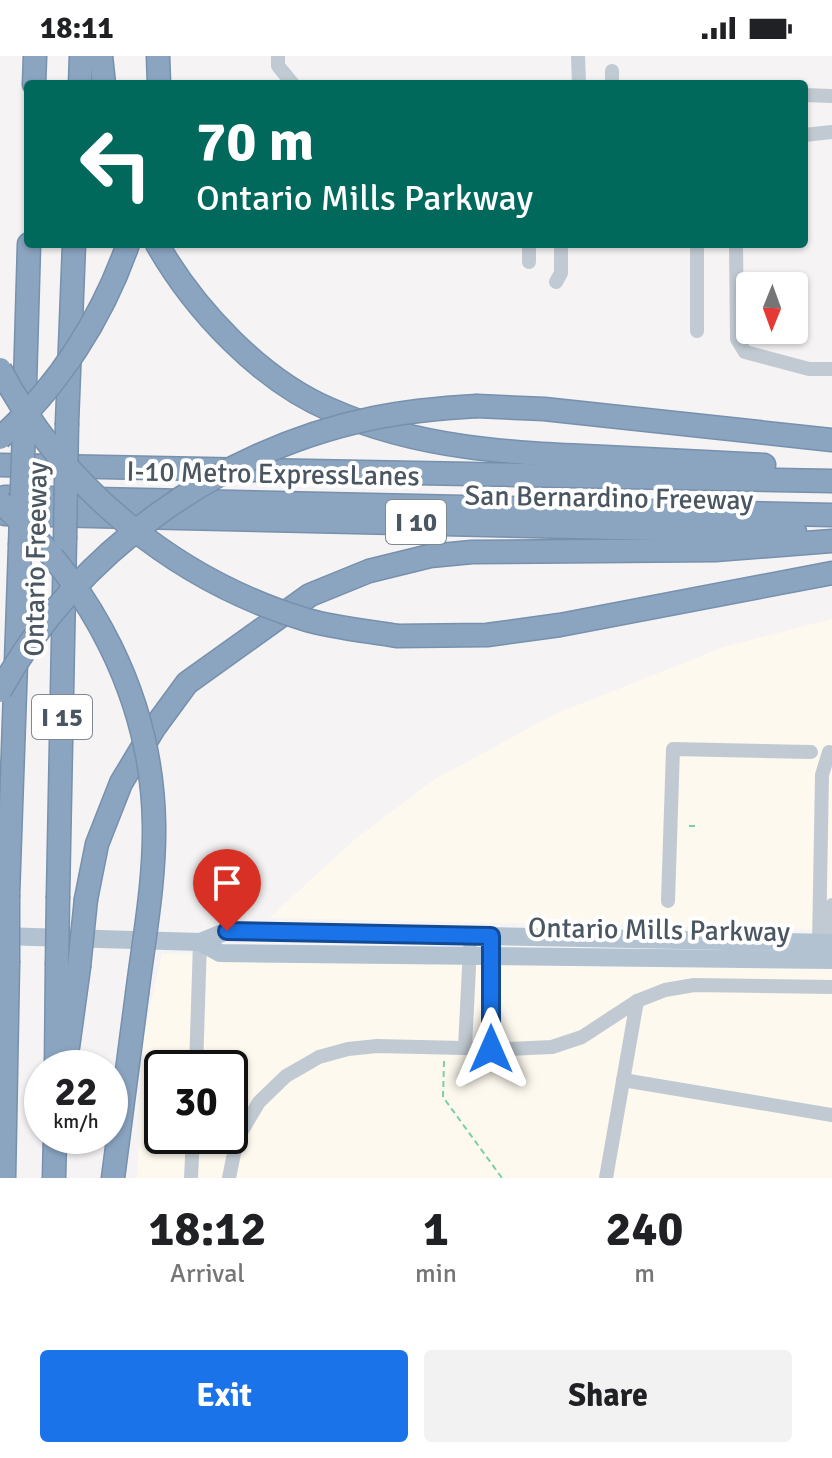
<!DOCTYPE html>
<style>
:root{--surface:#fff;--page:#f2f2f2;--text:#202124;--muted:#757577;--accent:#1a73e8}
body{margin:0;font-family:Signika,sans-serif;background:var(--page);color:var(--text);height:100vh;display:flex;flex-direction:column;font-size:30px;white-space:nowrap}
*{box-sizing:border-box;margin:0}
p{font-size:26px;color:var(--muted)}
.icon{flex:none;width:44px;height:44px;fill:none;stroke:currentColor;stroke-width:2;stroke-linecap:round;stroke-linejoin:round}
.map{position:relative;height:1122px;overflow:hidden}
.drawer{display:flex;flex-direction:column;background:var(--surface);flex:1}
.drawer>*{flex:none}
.banner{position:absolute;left:24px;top:24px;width:784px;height:168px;border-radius:8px;box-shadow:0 2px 6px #0004;background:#00695c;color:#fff;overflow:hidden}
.needle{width:52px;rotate:181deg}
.tools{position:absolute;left:736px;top:216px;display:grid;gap:16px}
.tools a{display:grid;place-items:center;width:72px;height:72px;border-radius:8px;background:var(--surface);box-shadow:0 2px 6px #0004;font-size:40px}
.speed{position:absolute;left:24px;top:994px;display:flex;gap:16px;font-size:40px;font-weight:700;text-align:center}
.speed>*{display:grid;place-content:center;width:104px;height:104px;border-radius:50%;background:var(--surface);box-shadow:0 2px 6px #0004;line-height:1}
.speed small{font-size:20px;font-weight:400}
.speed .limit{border:4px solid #111;border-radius:12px;background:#fff;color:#111}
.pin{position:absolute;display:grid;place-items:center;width:68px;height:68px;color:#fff;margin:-82px -34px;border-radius:50% 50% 50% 0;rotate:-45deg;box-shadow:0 0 8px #0007}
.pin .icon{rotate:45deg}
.me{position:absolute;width:88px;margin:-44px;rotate:0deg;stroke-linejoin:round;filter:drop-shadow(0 0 6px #0008)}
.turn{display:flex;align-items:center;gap:28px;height:168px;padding:0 40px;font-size:36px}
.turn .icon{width:104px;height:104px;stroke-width:2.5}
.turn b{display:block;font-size:56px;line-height:68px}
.eta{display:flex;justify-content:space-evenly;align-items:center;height:136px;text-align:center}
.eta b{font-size:48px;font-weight:700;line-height:56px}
.action{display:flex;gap:16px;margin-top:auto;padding:16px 40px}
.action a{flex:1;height:92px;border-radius:8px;background:var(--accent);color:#fff;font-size:32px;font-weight:700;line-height:92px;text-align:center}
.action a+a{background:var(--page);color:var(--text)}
.status{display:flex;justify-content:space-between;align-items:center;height:56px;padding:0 40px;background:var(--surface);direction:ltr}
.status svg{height:22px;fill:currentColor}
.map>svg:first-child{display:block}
.commercial{fill:#fdf9ef;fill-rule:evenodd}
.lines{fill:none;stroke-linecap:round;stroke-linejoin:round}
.highway-casing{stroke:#7690ad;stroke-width:25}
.path{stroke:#7ad0a6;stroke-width:2;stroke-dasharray:6 4;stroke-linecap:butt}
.minor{stroke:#c1cad2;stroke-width:14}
.major{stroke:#b3c2d1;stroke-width:18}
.highway{stroke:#8ba5c1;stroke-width:22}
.highway-bridge-casing{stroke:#7690ad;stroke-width:25;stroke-linecap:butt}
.highway-bridge{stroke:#8ba5c1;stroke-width:22}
.route-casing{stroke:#114b97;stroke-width:20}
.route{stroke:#1a73e8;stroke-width:14}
.labels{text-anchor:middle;stroke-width:8;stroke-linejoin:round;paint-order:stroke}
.shield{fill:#fff;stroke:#808990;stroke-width:2}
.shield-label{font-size:26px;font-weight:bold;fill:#4a5661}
.street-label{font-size:28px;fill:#4a5661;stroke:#fff}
</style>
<div class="status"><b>18:11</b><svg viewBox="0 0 49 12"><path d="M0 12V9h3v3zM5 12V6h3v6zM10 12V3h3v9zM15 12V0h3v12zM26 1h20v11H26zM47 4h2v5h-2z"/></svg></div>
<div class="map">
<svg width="832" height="1122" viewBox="0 0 832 1122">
<rect width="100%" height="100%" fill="#f5f3f3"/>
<!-- commercial -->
<g class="commercial">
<path d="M832,563V874L269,862L354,784L435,723L555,658L723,591Z"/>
<path d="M162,898L479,902L832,913V1122H137L144,978ZM162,1012H230V1080H162Z"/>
</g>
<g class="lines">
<!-- highway casing -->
<g class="highway-casing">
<g id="highway">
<path d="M101,0L104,28"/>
<path d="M158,0L159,28"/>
<path d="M34,28L35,0"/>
<path d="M80,28L81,0"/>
<path d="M157,188C194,253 260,324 331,354C419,393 511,397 605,401C658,404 711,406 764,409"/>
<path d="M477,350L544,353L832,384"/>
<path d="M24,363L29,188"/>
<path d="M67,367L74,188"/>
<path d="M0,409L832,425"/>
<path d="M5,441L832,459"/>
<path d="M5,458L795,476"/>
<path d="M397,580L487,579L560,569L832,517"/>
<path d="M8,839L20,490"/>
<path d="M58,840L65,483"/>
<path d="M86,843L97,788L121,727L154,672L187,627L310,539L369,515L430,500L472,496L715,494L832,485"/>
<path d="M68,991L79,911"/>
<path d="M56,1012L57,909"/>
<path d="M4,1122L8,907"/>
<path d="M54,1122L55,1080"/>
<path d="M113,1122L137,938"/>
</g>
</g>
<!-- path -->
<g class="path">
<path d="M689,770H696"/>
<path d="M444,1005L443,1041L502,1122"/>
</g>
<!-- minor -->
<g class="minor">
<path d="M278,0V10L293,28"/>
<path d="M578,0L579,28"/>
<path d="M612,15V28"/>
<path d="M804,39L832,40"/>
<path d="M804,79L832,76"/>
<path d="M697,188V275"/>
<path d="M736,188L737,283L745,296L809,313H832"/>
<path d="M529,206V188"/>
<path d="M556,226L561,217V188"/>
<path d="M668,845L673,693L811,696"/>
<path d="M819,887L822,719L829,696"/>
<path d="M831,887L832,849"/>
<path d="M491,892V993"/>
<path d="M465,991L470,892"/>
<path d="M196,1012L200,886"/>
<path d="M623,1024L832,1059"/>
<path d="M191,1122L193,1080"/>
<path d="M229,1122L237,1083L259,1046L286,1020L319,1001L348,993L377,990L506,993L552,991L582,981L637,945L665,934L694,929L832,931"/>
<path d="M606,1122L637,945"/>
</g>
<!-- major -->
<g class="major">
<path d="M0,880L200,886L227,875L832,887"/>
<path d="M200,886L220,897L832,904"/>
</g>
<!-- highway -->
<use href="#highway" class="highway"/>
<!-- highway-bridge casing -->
<g class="highway-bridge-casing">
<g id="highway-bridge">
<path d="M0,313C63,433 177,525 307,564C335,572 367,575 397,580"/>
<path d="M0,382C58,332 103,260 128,188"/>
<path d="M0,446C92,529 152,642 154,768C155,825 144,882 137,938"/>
<path d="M65,483L67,367"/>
<path d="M20,490L24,372"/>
<path d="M0,635C76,496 219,394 374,362C408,355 442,352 477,350"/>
<path d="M8,907V839"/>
<path d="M57,909L58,840"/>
<path d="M79,911L86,843"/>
</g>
</g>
<!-- highway-bridge -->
<use href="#highway-bridge" class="highway-bridge"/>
</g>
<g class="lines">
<!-- route casing -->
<g class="route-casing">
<path id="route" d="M227,875L491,880V993"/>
</g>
<!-- route -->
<use href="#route" class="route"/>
</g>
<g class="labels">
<!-- shield labels -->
<g class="shield">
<rect x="386" y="444" width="60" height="44" rx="6"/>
<rect x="32" y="639" width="60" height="44" rx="6"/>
</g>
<g class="shield-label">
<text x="416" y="475">I 10</text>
<text x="62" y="670">I 15</text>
</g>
<!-- street labels -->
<g class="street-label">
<text transform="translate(273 417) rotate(1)" y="10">I-10 Metro ExpressLanes</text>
<text transform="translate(609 441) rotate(1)" y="10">San Bernardino Freeway</text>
<text transform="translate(35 503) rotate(-89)" y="10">Ontario Freeway</text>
<text transform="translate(659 873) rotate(1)" y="10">Ontario Mills Parkway</text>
</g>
</g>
</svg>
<div class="tools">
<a><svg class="needle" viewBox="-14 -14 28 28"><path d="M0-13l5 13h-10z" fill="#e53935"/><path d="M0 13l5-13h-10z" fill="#757577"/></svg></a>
</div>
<div class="speed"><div>22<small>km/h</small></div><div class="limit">30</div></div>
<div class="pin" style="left:227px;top:875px;background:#d93025"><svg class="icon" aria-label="arrive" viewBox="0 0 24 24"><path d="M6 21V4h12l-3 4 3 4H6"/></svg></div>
<svg class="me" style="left:491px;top:993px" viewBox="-20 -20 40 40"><path d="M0-17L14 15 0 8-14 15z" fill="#1a73e8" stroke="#fff" stroke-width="4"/></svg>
<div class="banner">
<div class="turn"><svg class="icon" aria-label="left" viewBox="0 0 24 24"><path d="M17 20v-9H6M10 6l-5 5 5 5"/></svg><div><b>70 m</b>Ontario Mills Parkway</div></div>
</div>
</div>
<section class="drawer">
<div class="eta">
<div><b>18:12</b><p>Arrival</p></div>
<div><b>1</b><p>min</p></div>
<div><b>240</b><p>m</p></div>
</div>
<div class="action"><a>Exit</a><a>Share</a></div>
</section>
